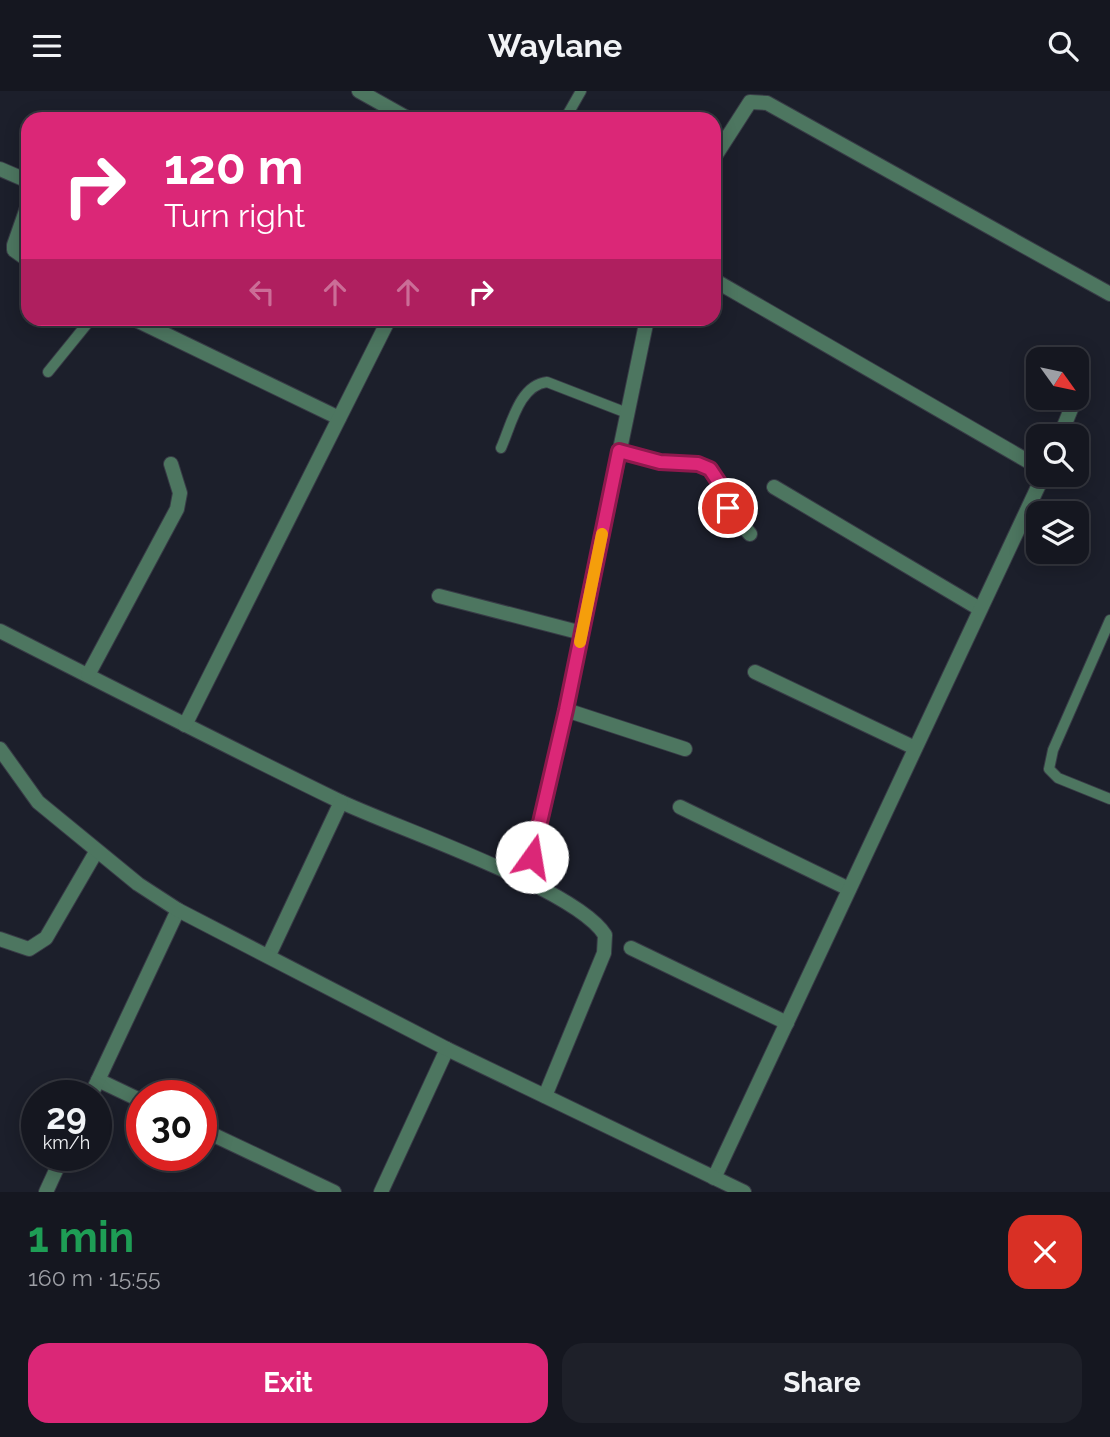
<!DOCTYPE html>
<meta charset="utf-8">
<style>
:root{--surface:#151720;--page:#1e2029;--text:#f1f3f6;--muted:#9d9fa5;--line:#34363e;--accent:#db2777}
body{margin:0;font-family:Raleway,sans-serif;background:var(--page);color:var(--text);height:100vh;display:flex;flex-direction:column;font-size:26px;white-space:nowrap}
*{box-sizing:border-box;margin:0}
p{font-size:23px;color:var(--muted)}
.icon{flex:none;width:38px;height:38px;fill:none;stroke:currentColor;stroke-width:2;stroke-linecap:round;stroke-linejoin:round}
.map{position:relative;height:1101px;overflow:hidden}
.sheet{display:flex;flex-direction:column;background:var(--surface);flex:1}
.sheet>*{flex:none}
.guide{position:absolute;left:21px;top:21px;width:700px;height:214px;border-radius:21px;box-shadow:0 4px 18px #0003,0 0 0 2px var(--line);background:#db2777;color:#fff;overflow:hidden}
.needle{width:46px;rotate:123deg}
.tools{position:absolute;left:1026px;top:256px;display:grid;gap:14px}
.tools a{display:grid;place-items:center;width:63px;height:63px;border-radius:14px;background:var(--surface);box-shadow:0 4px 18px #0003,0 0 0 2px var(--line);font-size:35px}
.speed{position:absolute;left:21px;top:989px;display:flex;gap:14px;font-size:35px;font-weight:700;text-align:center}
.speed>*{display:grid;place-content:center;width:91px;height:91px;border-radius:50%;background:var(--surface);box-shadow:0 4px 18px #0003,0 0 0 2px var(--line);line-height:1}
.speed small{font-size:18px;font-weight:400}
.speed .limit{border:10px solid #d22;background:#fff;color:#111}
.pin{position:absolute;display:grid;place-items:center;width:60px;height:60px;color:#fff;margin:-30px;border:4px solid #fff;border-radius:50%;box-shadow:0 2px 7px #0007}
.me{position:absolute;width:77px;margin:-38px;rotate:13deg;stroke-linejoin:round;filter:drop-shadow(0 0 5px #0008)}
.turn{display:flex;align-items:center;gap:24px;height:147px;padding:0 28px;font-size:32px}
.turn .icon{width:91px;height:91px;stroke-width:2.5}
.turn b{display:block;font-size:49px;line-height:60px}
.lanes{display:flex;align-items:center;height:66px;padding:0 28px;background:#0003;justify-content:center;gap:35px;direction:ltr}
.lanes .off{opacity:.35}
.round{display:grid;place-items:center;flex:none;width:74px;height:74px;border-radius:21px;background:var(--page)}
.headline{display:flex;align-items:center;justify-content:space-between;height:119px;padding:0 28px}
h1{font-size:42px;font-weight:700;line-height:52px;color:#1e9e55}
.action{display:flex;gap:14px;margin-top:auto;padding:14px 28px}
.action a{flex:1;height:80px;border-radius:21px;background:var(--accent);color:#fff;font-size:28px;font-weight:700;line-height:80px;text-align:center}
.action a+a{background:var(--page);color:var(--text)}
header{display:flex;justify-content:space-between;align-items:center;height:91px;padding:0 28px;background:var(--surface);font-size:32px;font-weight:700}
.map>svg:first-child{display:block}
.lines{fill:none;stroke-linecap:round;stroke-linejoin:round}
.service-casing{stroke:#383b46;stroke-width:12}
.minor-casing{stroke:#383b46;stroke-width:16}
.tertiary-casing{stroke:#383b46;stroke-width:16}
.service{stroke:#4d7660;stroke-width:10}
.minor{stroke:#4d7660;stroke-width:14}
.tertiary{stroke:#4d7660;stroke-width:14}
.route-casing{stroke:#8e194d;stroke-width:18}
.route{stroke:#db2777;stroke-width:12}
.slow{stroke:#f59e0b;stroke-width:12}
</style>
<header><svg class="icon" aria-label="menu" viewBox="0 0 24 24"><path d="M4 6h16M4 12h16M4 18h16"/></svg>Waylane<svg class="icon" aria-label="search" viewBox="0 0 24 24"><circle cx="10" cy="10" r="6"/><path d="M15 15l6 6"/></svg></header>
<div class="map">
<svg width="1110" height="1101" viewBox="0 0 1110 1101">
<rect width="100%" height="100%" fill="#1c1f2b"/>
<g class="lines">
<!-- service casing -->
<g class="service-casing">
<g id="service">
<path d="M565,28L581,0"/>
<path d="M48,281L91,228"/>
<path d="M501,357C511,335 519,294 547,291L627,322"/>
<path d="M1110,529L1053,659L1049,678L1058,687L1110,708"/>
</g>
</g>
<!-- minor casing -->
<g class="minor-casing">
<g id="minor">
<path d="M359,0L409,28"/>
<path d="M714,67L750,11L767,12L1110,203"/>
<path d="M0,78L28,90"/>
<path d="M28,114L14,154V159L28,169"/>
<path d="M714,189L1038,376"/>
<path d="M134,228L339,327"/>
<path d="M1060,345L1071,318"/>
<path d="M619,360L660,371L698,373L710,378L720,393L728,417L750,443"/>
<path d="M774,396L980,518"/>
<path d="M439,505L582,542"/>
<path d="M0,540C112,597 224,654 337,709C395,737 576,797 605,844L604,862L545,1005"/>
<path d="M755,581L915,657"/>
<path d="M88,584L177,418L180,402L171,373"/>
<path d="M566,619L685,658"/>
<path d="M185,634L389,228"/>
<path d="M680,716L849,798"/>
<path d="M527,791L566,619L647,228"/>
<path d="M0,848L29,858L46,847L96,761"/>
<path d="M631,857L787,932"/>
<path d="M269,864L341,711"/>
<path d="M98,989L142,1010"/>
<path d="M91,1004L178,819"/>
<path d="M201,1038L334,1101"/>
<path d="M714,1087L1044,383"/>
<path d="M46,1101L63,1064"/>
<path d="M381,1101L447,958"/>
</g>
</g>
<!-- tertiary casing -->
<g class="tertiary-casing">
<path id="tertiary" d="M0,658L38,711L138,793L178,819L447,958L744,1101"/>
</g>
<!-- service -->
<use href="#service" class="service"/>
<!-- minor -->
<use href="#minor" class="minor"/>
<!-- tertiary -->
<use href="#tertiary" class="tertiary"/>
</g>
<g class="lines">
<!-- route casing -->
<g class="route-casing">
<path id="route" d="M532,766L566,619L619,360L660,371L698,373L710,378L720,393L728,417"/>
</g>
<!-- route -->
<use href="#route" class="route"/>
<!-- slow -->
<path class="slow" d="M580,551L602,443"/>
</g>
</svg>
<div class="tools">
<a><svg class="needle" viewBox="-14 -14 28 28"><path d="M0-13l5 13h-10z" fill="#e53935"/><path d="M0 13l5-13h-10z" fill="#9d9fa5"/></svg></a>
<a><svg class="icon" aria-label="search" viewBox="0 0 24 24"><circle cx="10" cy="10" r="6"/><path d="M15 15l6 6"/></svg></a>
<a><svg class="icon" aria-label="layers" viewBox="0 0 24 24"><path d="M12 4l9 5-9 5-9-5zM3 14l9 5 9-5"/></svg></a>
</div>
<div class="speed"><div>29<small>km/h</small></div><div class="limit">30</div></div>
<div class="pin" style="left:728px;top:417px;background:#d93025"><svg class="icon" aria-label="arrive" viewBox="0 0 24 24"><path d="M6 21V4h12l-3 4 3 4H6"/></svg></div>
<svg class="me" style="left:532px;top:766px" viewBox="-20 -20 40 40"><circle r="19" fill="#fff"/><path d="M0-13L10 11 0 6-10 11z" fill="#db2777"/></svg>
<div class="guide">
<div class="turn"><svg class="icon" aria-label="right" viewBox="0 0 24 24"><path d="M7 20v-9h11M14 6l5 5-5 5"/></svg><div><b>120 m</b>Turn right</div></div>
<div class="lanes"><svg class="icon off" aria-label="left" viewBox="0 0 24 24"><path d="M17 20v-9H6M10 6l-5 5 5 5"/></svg><svg class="icon off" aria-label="ahead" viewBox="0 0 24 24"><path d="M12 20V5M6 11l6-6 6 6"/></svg><svg class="icon off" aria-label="ahead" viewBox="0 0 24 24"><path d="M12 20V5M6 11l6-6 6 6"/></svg><svg class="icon" aria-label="right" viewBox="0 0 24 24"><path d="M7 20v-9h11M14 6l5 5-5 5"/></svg></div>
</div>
</div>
<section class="sheet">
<div class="headline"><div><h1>1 min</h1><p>160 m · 15:55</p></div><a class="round" style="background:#d93025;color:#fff"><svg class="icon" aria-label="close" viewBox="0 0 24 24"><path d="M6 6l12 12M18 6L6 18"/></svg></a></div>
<div class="action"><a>Exit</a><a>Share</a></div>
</section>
